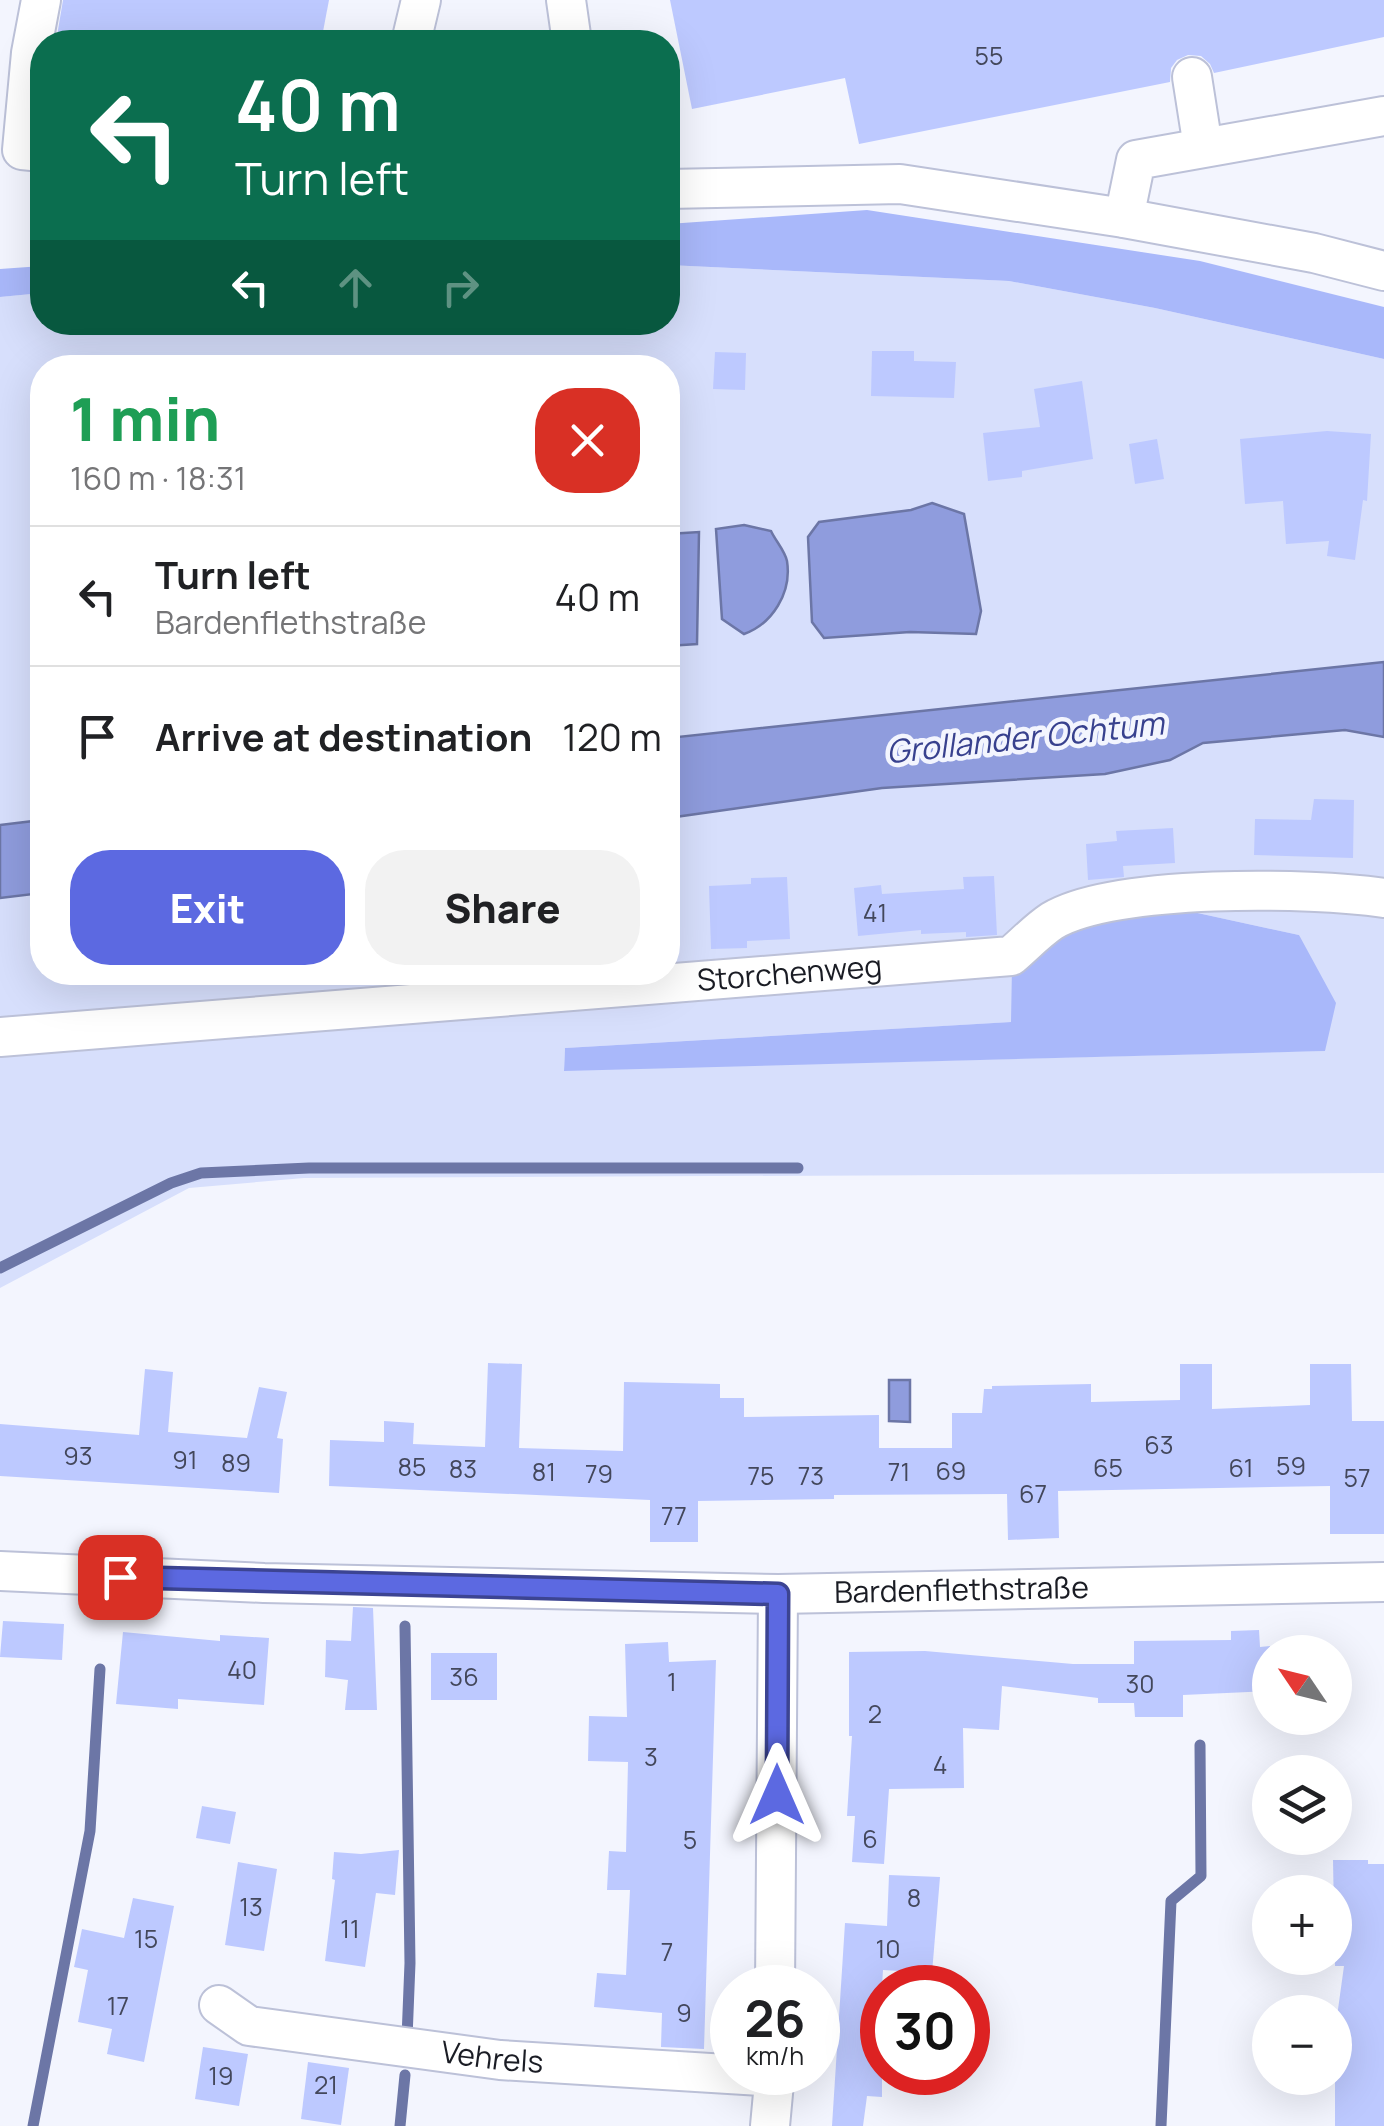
<!DOCTYPE html>
<meta charset="utf-8">
<style>
:root{--surface:#fff;--page:#f2f2f2;--text:#202124;--muted:#757577;--line:#e0e0e0;--accent:#5c69e1}
body{margin:0;font-family:Manrope,sans-serif;background:var(--page);color:var(--text);height:100vh;display:flex;flex-direction:column;font-size:38px;white-space:nowrap}
*{box-sizing:border-box;margin:0}
p{font-size:32px;color:var(--muted)}
.icon{flex:none;width:55px;height:55px;fill:none;stroke:currentColor;stroke-width:2;stroke-linecap:round;stroke-linejoin:round}
.map{position:relative;flex:1;overflow:hidden}
.details{position:absolute;left:30px;top:355px;width:650px;height:630px;display:flex;flex-direction:column;background:var(--surface);border-radius:40px;box-shadow:0 10px 40px #0002}
.details>*{flex:none}
.hud{position:absolute;left:30px;top:30px;width:650px;height:305px;border-radius:40px;box-shadow:0 10px 40px #0002;background:#0b6e4f;color:#fff;overflow:hidden}
.needle{width:65px;rotate:305deg}
.tools{position:absolute;left:1252px;top:1635px;display:grid;gap:20px}
.tools a{display:grid;place-items:center;width:100px;height:100px;border-radius:50%;background:var(--surface);box-shadow:0 10px 40px #0002;font-size:50px}
.speed{position:absolute;left:710px;top:1965px;display:flex;gap:20px;font-size:50px;font-weight:700;text-align:center}
.speed>*{display:grid;place-content:center;width:130px;height:130px;border-radius:50%;background:var(--surface);box-shadow:0 10px 40px #0002;line-height:1}
.speed small{font-size:25px;font-weight:400}
.speed .limit{border:15px solid #d22;background:#fff;color:#111}
.pin{position:absolute;display:grid;place-items:center;width:85px;height:85px;color:#fff;margin:-42px;border-radius:20px;box-shadow:0 5px 15px #0006}
.me{position:absolute;width:110px;margin:-55px;rotate:0deg;stroke-linejoin:round;filter:drop-shadow(0 0 8px #0008)}
.turn{display:flex;align-items:center;gap:35px;height:210px;padding:0 40px;font-size:45px}
.turn .icon{width:130px;height:130px;stroke-width:2.5}
.turn b{display:block;font-size:70px;line-height:85px}
.lanes{display:flex;align-items:center;height:95px;padding:0 40px;background:#0003;justify-content:center;gap:50px;direction:ltr}
.lanes .off{opacity:.35}
.round{display:grid;place-items:center;flex:none;width:105px;height:105px;border-radius:40px;background:var(--page)}
.summary{display:flex;align-items:center;justify-content:space-between;height:170px;padding:0 40px}
h1{font-size:60px;font-weight:800;line-height:75px;color:#1e9e55}
.button{display:flex;gap:20px;margin-top:auto;padding:20px 40px}
.button a{flex:1;height:115px;border-radius:40px;background:var(--accent);color:#fff;font-size:40px;font-weight:800;line-height:115px;text-align:center}
.button a+a{background:var(--page);color:var(--text)}
ul{padding:0;list-style:none}
li{display:flex;align-items:center;gap:30px;height:140px;padding:0 40px;border-top:2px solid var(--line)}
li div{flex:1}
li b{display:block;font-size:38px}
li em{font-style:normal}
.map>svg:first-child{display:block}
.green{fill:#d7dffc;fill-rule:evenodd}
.forest{fill:#a9b8fa}
.water{fill:#8f9cdd;stroke:#6c76a6;stroke-width:2.5}
.lines{fill:none;stroke-linecap:round;stroke-linejoin:round}
.stream{stroke:#6c76a6;stroke-width:11}
.building{fill:#bdc9ff}
.minor-casing{stroke:#bcc1d8;stroke-width:42}
.minor{stroke:#fff;stroke-width:38}
.route-casing{stroke:#3c4492;stroke-width:25}
.route{stroke:#5c69e1;stroke-width:18}
.labels{text-anchor:middle;stroke-width:9;stroke-linejoin:round;paint-order:stroke}
.number-label{font-size:25px;fill:#43475b}
.street-label{font-size:30px;fill:#1a1c24;stroke:#f3f5fe}
.water-label{font-size:32px;font-style:italic;fill:#38418e;stroke:#f3f5fe}
</style>
<div class="map">
<svg width="1384" height="2126" viewBox="0 0 1384 2126">
<rect width="100%" height="100%" fill="#f3f5fe"/>
<!-- green -->
<g class="green">
<path d="M668,265L1009,281L1155,308L1384,359V662L668,738V646L696,644L699,533L668,534V368H42V820L0,825V297L42,293V322H668ZM911,510L976,633L910,632L819,522Z"/>
<path d="M1345,730L1384,737V1173L304,1178L189,1188L0,1288V898L42,893V972H668V815L882,788L1043,779L1170,760L1203,743ZM1193,912L1299,935L1324,1051L564,1070L565,1048L1012,1022L1083,924Z"/>
</g>
<!-- forest -->
<g class="forest">
<path d="M867,210L1200,261L1384,307V359L1155,308L1009,281L668,265V224Z"/>
<path d="M42,266V293L0,297V269Z"/>
<path d="M1193,912L1299,935L1336,1003L1325,1051L564,1071L565,1048L1011,1022L1012,967L1084,923Z"/>
</g>
<!-- water -->
<g class="water">
<path d="M932,503L964,514L981,611L976,634L910,632L824,638L812,622L808,537L819,522L911,510Z"/>
<path d="M744,525L771,531C775,540 785,551 787,561C792,593 772,624 744,634L722,619L716,529Z"/>
<path d="M699,532L697,644L668,646V534Z"/>
<path d="M1384,662V737L1345,730L1203,743L1170,760L1105,774L882,788L668,818V738Z"/>
<path d="M42,820V893L0,898V825Z"/>
<path d="M889,1380H910V1422L889,1421Z"/>
</g>
<g class="lines">
<!-- stream -->
<g class="stream">
<path d="M0,1268L171,1183L201,1173L309,1168H798"/>
<path d="M405,1626L410,1963L407,2038"/>
<path d="M33,2126L90,1831L100,1669"/>
<path d="M400,2126L405,2075"/>
<path d="M1161,2126L1171,1901L1201,1876L1200,1745"/>
</g>
</g>
<!-- building -->
<g class="building">
<path d="M63,0H329L321,42H56Z"/>
<path d="M670,0H1384V37L1214,73L1210,64L1201,56L1188,55L1177,60L1171,68L1170,82L859,144L845,78L692,109Z"/>
<path d="M872,351H914V361L956,362L954,398L871,396Z"/>
<path d="M715,352L746,353L745,390L713,389Z"/>
<path d="M1082,381L1093,459L1022,471V477L988,481L983,433L1040,427L1034,389Z"/>
<path d="M1327,431L1371,434L1367,501L1363,500L1355,560L1327,556L1329,541L1286,544L1283,501L1245,504L1240,439Z"/>
<path d="M1157,439L1164,479L1135,484L1129,444Z"/>
<path d="M1314,799L1354,800L1353,858L1254,855L1255,819L1311,820Z"/>
<path d="M1173,828L1175,863L1123,866L1124,877L1088,880L1086,844L1117,841L1116,831Z"/>
<path d="M994,876L997,935L966,937V932L921,934V930L858,936L854,888L881,885L882,894L964,889L963,877Z"/>
<path d="M787,877L790,939L747,941V948L711,949L709,886L751,884V878Z"/>
<path d="M488,1363L522,1364L519,1448L623,1451L624,1382L720,1384V1398H744V1417L879,1415V1448H952V1413H982L984,1389H992V1386L1091,1384V1402L1180,1400V1364H1212V1409L1310,1405V1364H1351L1352,1421H1384V1534H1330V1486L1058,1491L1059,1538L1008,1540L1007,1494L834,1495V1499L698,1501V1542H650V1500L329,1486L330,1440L384,1442V1421L414,1423L413,1444L485,1447Z"/>
<path d="M145,1369L173,1372L168,1432L247,1438L259,1387L287,1392L277,1438L283,1439L279,1493L0,1476V1424L139,1435Z"/>
<path d="M353,1607L373,1608L377,1710H345L348,1680L325,1677L326,1640L351,1641Z"/>
<path d="M3,1621L64,1624L62,1660L0,1657Z"/>
<path d="M1259,1630L1260,1647L1270,1646V1691L1183,1695V1717H1135L1134,1703H1098V1698L1002,1686L999,1730L963,1728L964,1788L889,1789L884,1864L852,1862L855,1816H847L852,1736H849V1652L925,1651L1073,1664H1134V1641L1231,1640V1631Z"/>
<path d="M123,1632L220,1641V1635L269,1638L264,1705L178,1699V1709L116,1704Z"/>
<path d="M668,1642L669,1662L716,1660L704,2049L661,2047L662,2013L594,2007L597,1973L626,1975L630,1890H607L609,1851L626,1852L628,1762L588,1761L589,1716L627,1717L625,1644Z"/>
<rect x="431" y="1653" width="66" height="47"/>
<path d="M202,1806L236,1812L230,1844L196,1838Z"/>
<path d="M399,1850L395,1895L376,1893L365,1967L325,1961L335,1880L332,1879L334,1852L361,1854Z"/>
<path d="M1333,1860H1368V1864H1384V2126H1335V2031L1344,1966H1335Z"/>
<path d="M238,1862L277,1869L264,1951L225,1945Z"/>
<path d="M889,1875L940,1877L932,1973L883,1970L878,2048L882,2049V2097L867,2096L863,2126H832L845,1923L887,1926Z"/>
<path d="M133,1898L174,1906L144,2062L107,2054L112,2029L78,2022L88,1970L74,1967L82,1929L124,1938Z"/>
<path d="M203,2047L248,2054L239,2106L195,2099Z"/>
<path d="M308,2062L349,2068L341,2125L301,2119Z"/>
</g>
<g class="lines">
<!-- minor casing -->
<g class="minor-casing">
<g id="minor">
<path d="M41,0L31,53L22,150L42,152"/>
<path d="M566,0L572,42"/>
<path d="M411,42L421,0"/>
<path d="M1192,77L1203,147"/>
<path d="M668,189L900,184L1124,218L1314,253L1384,271"/>
<path d="M1124,218L1136,160L1384,116"/>
<path id="s1" d="M0,1037L1011,956C1024,945 1037,931 1052,921C1113,884 1311,887 1384,898"/>
<path id="s2" d="M0,1571L264,1583L778,1594L1384,1582"/>
<path d="M775,1988L778,1594"/>
<path id="s3" d="M219,2005L249,2026L500,2060L775,2077"/>
<path d="M770,2126L775,2072"/>
</g>
</g>
<!-- minor -->
<use href="#minor" class="minor"/>
</g>
<g class="lines">
<!-- route casing -->
<g class="route-casing">
<path id="route" d="M120,1577L778,1594L777,1795"/>
</g>
<!-- route -->
<use href="#route" class="route"/>
</g>
<g class="labels">
<!-- number labels -->
<g class="number-label">
<text x="989" y="65">55</text>
<text x="875" y="922">41</text>
<text x="1159" y="1454">63</text>
<text x="78" y="1465">93</text>
<text x="185" y="1469">91</text>
<text x="236" y="1472">89</text>
<text x="1291" y="1475">59</text>
<text x="412" y="1476">85</text>
<text x="1108" y="1477">65</text>
<text x="1241" y="1477">61</text>
<text x="463" y="1478">83</text>
<text x="951" y="1480">69</text>
<text x="544" y="1481">81</text>
<text x="899" y="1481">71</text>
<text x="599" y="1483">79</text>
<text x="761" y="1485">75</text>
<text x="811" y="1485">73</text>
<text x="1357" y="1487">57</text>
<text x="1033" y="1503">67</text>
<text x="674" y="1525">77</text>
<text x="242" y="1679">40</text>
<text x="464" y="1686">36</text>
<text x="672" y="1691">1</text>
<text x="1140" y="1693">30</text>
<text x="875" y="1723">2</text>
<text x="651" y="1766">3</text>
<text x="940" y="1774">4</text>
<text x="870" y="1848">6</text>
<text x="690" y="1849">5</text>
<text x="914" y="1907">8</text>
<text x="251" y="1916">13</text>
<text x="350" y="1938">11</text>
<text x="146" y="1948">15</text>
<text x="888" y="1958">10</text>
<text x="667" y="1961">7</text>
<text x="118" y="2015">17</text>
<text x="684" y="2022">9</text>
<text x="221" y="2085">19</text>
<text x="326" y="2094">21</text>
</g>
<!-- street labels -->
<g class="street-label">
<text dy="10" stroke="none"><textPath href="#s1" startOffset="792">Storchenweg</textPath></text>
<text dy="10" stroke="none"><textPath href="#s2" startOffset="962">Bardenflethstraße</textPath></text>
<text dy="10" stroke="none"><textPath href="#s3" startOffset="282">Vehrels</textPath></text>
</g>
<!-- water labels -->
<g class="water-label">
<text transform="translate(1025 738) rotate(-6)" y="11">Grollander Ochtum</text>
</g>
</g>
</svg>
<div class="tools">
<a><svg class="needle" viewBox="-14 -14 28 28"><path d="M0-13l5 13h-10z" fill="#e53935"/><path d="M0 13l5-13h-10z" fill="#757577"/></svg></a>
<a><svg class="icon" aria-label="layers" viewBox="0 0 24 24"><path d="M12 4l9 5-9 5-9-5zM3 14l9 5 9-5"/></svg></a>
<a>+</a>
<a>−</a>
</div>
<div class="speed"><div>26<small>km/h</small></div><div class="limit">30</div></div>
<div class="pin" style="left:120px;top:1577px;background:#d93025"><svg class="icon" aria-label="arrive" viewBox="0 0 24 24"><path d="M6 21V4h12l-3 4 3 4H6"/></svg></div>
<svg class="me" style="left:777px;top:1795px" viewBox="-20 -20 40 40"><path d="M0-17L14 15 0 8-14 15z" fill="#5c69e1" stroke="#fff" stroke-width="4"/></svg>
<div class="hud">
<div class="turn"><svg class="icon" aria-label="left" viewBox="0 0 24 24"><path d="M17 20v-9H6M10 6l-5 5 5 5"/></svg><div><b>40 m</b>Turn left</div></div>
<div class="lanes"><svg class="icon" aria-label="left" viewBox="0 0 24 24"><path d="M17 20v-9H6M10 6l-5 5 5 5"/></svg><svg class="icon off" aria-label="ahead" viewBox="0 0 24 24"><path d="M12 20V5M6 11l6-6 6 6"/></svg><svg class="icon off" aria-label="right" viewBox="0 0 24 24"><path d="M7 20v-9h11M14 6l5 5-5 5"/></svg></div>
</div>
<section class="details">
<div class="summary"><div><h1>1 min</h1><p>160 m · 18:31</p></div><a class="round" style="background:#d93025;color:#fff"><svg class="icon" aria-label="close" viewBox="0 0 24 24"><path d="M6 6l12 12M18 6L6 18"/></svg></a></div>
<ul>
<li><svg class="icon" aria-label="left" viewBox="0 0 24 24"><path d="M17 20v-9H6M10 6l-5 5 5 5"/></svg><div><b>Turn left</b><p>Bardenflethstraße</p></div><em>40 m</em></li>
<li><svg class="icon" aria-label="arrive" viewBox="0 0 24 24"><path d="M6 21V4h12l-3 4 3 4H6"/></svg><div><b>Arrive at destination</b></div><em>120 m</em></li>
</ul>
<div class="button"><a>Exit</a><a>Share</a></div>
</section>
</div>
